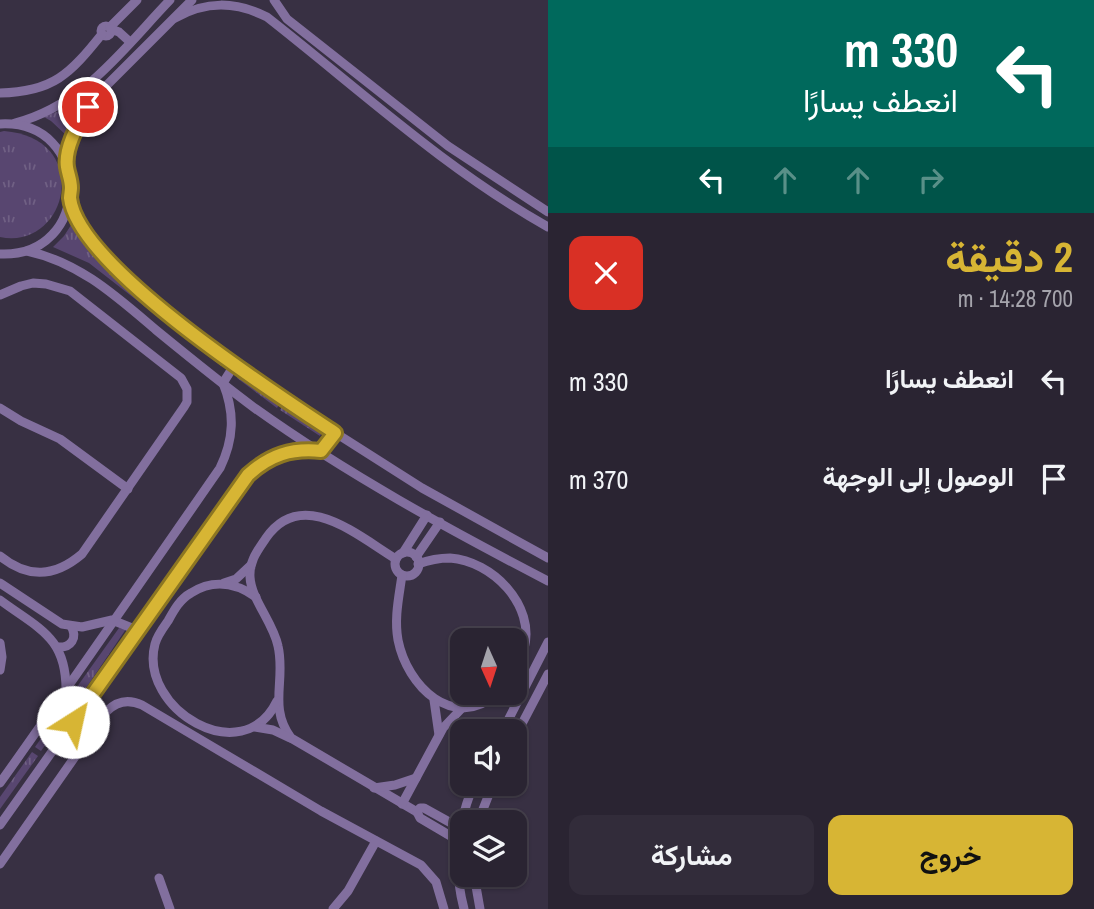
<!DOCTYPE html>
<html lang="ar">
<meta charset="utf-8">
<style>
:root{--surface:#2a2432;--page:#322c3a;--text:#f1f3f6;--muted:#a5a4ac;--line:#46414d;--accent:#d7b534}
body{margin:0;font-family:"Archivo Narrow",Vazirmatn,sans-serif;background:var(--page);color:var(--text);direction:rtl;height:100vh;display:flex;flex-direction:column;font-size:26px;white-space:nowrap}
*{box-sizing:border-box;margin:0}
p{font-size:23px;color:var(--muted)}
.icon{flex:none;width:38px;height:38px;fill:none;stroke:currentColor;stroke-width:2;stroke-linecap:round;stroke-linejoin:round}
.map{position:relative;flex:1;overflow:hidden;direction:ltr}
.sheet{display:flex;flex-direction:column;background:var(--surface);width:546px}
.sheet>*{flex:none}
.guide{background:#00695c;color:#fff;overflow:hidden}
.needle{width:46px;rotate:177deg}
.buttons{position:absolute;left:450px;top:628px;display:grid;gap:14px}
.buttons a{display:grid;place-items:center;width:77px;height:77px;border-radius:14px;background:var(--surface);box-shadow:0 2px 5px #0004,0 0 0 2px var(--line);font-size:35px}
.pin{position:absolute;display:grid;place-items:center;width:60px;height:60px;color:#fff;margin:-30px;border:4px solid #fff;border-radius:50%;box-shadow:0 2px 7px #0007}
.me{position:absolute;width:77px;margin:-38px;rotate:35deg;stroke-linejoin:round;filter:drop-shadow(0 0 5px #0008)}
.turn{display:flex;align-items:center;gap:24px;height:147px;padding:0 21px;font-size:32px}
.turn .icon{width:91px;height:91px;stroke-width:2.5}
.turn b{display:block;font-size:49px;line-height:60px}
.lanes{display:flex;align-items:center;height:66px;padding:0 21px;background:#0003;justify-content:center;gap:35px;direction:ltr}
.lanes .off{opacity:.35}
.round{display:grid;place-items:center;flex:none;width:74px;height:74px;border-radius:14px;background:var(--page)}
.head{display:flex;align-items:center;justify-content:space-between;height:119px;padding:0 21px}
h1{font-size:42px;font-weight:700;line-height:52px;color:var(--accent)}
.button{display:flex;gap:14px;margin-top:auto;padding:14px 21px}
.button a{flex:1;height:80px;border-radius:14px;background:var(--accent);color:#111;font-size:28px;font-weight:700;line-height:80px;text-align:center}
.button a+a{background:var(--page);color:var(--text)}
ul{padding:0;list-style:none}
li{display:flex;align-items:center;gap:21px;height:98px;padding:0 21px}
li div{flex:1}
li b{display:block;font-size:26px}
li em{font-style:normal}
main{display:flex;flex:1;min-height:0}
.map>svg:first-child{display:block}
.grass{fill:url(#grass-tufts)}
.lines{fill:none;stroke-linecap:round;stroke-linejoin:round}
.minor{stroke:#826f9e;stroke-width:9}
.route-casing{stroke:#8c7622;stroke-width:18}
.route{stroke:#d7b534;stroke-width:12}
</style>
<main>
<section class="sheet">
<div class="guide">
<div class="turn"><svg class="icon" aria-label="left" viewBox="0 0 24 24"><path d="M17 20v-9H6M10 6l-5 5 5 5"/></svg><div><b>330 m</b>انعطف يسارًا</div></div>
<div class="lanes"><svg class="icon" aria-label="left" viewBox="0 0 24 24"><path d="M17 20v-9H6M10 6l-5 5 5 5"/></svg><svg class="icon off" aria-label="ahead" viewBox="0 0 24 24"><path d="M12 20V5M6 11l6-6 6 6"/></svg><svg class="icon off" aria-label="ahead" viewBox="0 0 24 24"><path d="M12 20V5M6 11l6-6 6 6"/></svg><svg class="icon off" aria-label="right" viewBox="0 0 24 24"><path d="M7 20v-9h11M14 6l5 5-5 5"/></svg></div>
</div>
<div class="head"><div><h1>2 دقيقة</h1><p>700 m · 14:28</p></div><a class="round" style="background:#d93025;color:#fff"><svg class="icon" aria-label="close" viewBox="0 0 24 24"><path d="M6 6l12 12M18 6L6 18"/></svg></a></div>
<ul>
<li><svg class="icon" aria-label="left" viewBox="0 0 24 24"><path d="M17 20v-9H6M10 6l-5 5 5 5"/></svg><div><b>انعطف يسارًا</b></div><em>330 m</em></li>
<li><svg class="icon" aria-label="arrive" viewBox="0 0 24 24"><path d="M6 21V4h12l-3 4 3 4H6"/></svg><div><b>الوصول إلى الوجهة</b></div><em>370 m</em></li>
</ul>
<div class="button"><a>خروج</a><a>مشاركة</a></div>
</section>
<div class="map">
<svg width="548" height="909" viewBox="0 0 548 909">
<defs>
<pattern id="grass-tufts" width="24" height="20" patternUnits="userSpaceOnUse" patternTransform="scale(1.75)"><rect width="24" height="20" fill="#584670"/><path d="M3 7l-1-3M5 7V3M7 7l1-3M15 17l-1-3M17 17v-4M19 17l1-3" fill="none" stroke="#706084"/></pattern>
</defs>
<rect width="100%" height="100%" fill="#383043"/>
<!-- grass -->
<g class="grass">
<path d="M90,94L91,95L66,135L51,121L44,117L73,105Z"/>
<path d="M4,131C94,138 68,251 0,237V132Z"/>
<path d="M73,222C109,280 170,319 224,360L221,366L89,263L53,247L64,236Z"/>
<path d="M240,373L281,401L277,408L237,378Z"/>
<path d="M284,404L323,430L320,436L280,410Z"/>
<path d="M119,628L126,629L82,694L74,691Z"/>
<path d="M65,704L73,707L41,751L35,747Z"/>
<path d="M32,752L38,756L0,809V797Z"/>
</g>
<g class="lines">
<!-- minor -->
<g class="minor">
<path d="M274,0L287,19L448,146L548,212"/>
<path d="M175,18C206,1 235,1 267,17C359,89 445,169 548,227"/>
<circle cx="106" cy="31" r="5"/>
<path d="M110,27L137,0"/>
<path d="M111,29L119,32L130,42"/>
<path d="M0,93C53,92 70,74 102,34"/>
<path d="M15,123C84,105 123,49 170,0"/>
<path d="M0,124C93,119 93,258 0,254"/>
<path d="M66,165L80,120L97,95L192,0"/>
<path d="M70,199L89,237L116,270L201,340L301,411L422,488L548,558"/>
<path d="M27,251C79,262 116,296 156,330C189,357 222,384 256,409C347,474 448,529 548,581"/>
<path d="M0,295L21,286L33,283L46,284L70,291L181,378L187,389V402L184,407L82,554C55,577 28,579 0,556"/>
<path d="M0,408L21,421L60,439L128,489"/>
<circle cx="407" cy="564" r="12"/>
<path d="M403,553L427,515"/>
<path d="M416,557L440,522"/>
<path d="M396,559C358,536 302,486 266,538C258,550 249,561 250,577C251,599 273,622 278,646C286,680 268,707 291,738L417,812"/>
<path d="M418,564C429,560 439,558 450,558C492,561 536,605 524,649C522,656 518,662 514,669"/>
<path d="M402,575C399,597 394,618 398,640C407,686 453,732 498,693"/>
<path d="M0,583L62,624L82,627L112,620L137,630"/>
<path d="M224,583L236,579L251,565"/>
<path d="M256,597C236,583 213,579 191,593C180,599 174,610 168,621C163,628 157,636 155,644C138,709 243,772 277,701"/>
<path d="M0,600C39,629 67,637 66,692L86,703"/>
<path d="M0,643L2,657L0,670"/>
<path d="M58,647C71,648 78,638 71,626"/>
<path d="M434,700L439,735"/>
<path d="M255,727L273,730L290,738"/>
<path d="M502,732L548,642"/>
<path d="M514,739L548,674"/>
<path d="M0,783C74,679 147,573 220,468C234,439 235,413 223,383L235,364"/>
<path d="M374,788L395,785L416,778"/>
<path d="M402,804L443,728L463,707"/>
<path d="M478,822L493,784"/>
<path d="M0,825L248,475C270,455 291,448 321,451L335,433"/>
<path d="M459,841L420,818L417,812L420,808H424L460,828"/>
<path d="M0,864L107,711C117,701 129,699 142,705L321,811L421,865L436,882L444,909"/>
<path d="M474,875L480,909"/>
<path d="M159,878L170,909"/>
<path d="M333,909L348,891L376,841"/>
<path d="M464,909C453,867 457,824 474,784"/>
</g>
</g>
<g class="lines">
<!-- route casing -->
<g class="route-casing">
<path id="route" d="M73,722L248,475C270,455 291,448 321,451L335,433C276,394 78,267 70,198C70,195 71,191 71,188C71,180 68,174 67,167C64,148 79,123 88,107"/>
</g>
<!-- route -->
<use href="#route" class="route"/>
</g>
</svg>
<div class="buttons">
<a><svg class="needle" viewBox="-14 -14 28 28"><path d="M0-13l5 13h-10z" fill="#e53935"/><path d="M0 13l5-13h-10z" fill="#a5a4ac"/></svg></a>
<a><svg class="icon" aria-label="sound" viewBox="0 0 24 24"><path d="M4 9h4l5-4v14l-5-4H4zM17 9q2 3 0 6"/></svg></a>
<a><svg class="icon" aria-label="layers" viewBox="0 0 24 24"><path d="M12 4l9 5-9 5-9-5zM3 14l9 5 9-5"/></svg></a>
</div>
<div class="pin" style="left:88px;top:107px;background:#d93025"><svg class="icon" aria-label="arrive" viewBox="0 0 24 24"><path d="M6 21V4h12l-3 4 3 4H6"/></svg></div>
<svg class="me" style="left:73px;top:722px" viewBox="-20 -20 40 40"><circle r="19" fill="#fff"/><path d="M0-13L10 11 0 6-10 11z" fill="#d7b534"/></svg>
</div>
</main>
